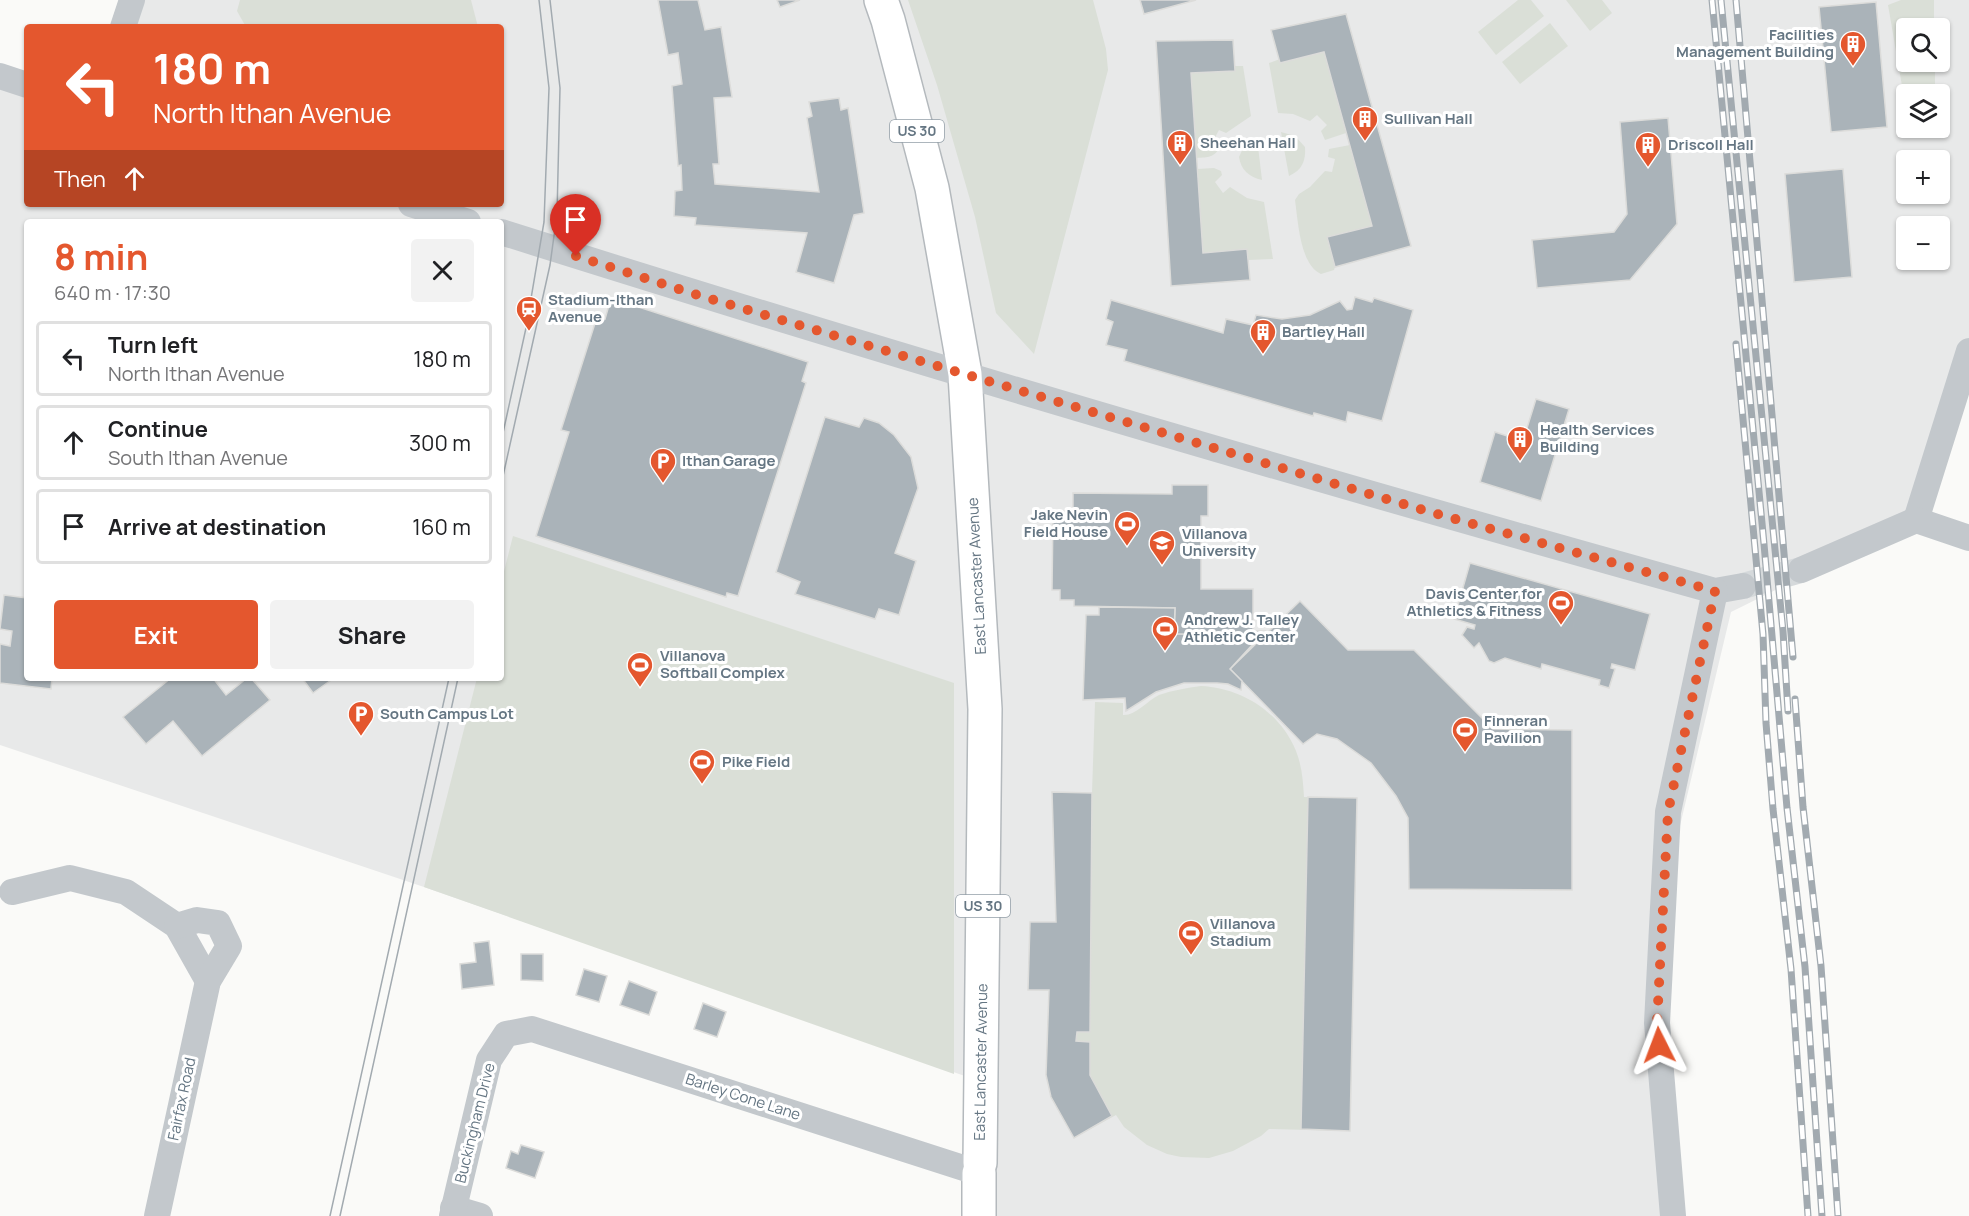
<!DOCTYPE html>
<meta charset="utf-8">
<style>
:root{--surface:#fff;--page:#f2f2f2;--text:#202124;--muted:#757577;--line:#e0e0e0;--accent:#e4572e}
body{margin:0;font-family:Manrope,sans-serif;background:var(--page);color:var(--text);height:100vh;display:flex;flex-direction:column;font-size:22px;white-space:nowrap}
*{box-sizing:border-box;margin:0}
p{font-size:20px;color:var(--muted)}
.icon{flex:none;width:33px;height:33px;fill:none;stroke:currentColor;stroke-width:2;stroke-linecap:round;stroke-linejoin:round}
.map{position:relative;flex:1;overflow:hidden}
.side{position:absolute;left:24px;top:219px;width:480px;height:462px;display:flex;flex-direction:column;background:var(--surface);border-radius:6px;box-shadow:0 2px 4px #0004}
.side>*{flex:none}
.banner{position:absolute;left:24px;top:24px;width:480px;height:183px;border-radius:6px;box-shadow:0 2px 4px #0004;background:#e4572e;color:#fff;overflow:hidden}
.controls{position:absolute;left:1896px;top:18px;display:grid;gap:12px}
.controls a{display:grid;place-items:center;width:54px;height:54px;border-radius:6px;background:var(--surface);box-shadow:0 2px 4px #0004;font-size:30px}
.pin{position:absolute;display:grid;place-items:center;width:51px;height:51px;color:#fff;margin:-62px -26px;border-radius:50% 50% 50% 0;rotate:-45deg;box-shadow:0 0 6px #0007}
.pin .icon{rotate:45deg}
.me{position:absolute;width:66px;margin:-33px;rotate:357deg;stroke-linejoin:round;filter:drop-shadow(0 0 4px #0008)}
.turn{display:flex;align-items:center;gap:21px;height:126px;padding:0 30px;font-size:27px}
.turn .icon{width:78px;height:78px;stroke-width:2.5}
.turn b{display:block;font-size:42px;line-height:51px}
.then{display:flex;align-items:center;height:57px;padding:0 30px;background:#0003;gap:12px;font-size:22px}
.round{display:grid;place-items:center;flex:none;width:63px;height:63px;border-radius:6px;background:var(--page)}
.headline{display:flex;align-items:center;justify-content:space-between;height:102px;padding:0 30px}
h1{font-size:36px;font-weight:700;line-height:45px;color:var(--accent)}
.cta{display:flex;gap:12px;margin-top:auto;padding:12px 30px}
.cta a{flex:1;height:69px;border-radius:6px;background:var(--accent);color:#fff;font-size:24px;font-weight:700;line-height:69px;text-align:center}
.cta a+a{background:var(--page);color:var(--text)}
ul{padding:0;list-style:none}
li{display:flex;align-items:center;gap:18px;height:75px;margin:0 12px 9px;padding:0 18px;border:3px solid var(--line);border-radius:6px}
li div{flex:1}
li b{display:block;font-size:22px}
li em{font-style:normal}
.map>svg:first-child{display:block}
.built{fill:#e8e9e9;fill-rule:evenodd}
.green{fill:#dadfd7}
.building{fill:#aab3b9;stroke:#dcdcda;stroke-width:1.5}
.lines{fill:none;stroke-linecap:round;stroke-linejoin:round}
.minor-tunnel{stroke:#d5d9db;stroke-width:26;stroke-dasharray:26 13;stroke-linecap:butt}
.highway-casing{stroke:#b4b9bd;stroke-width:36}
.minor{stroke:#c3c8cc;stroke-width:26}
.highway{stroke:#fff;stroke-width:33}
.tram{stroke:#a2aab0;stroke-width:1.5}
.rail-casing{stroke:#a2aab0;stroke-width:7}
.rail{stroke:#fff;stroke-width:4.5;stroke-dasharray:14;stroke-linecap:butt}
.route{stroke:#e4572e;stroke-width:10;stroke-dasharray:0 18}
.labels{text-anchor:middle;stroke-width:6;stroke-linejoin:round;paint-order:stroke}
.shield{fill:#fff;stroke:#939fa8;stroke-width:1.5}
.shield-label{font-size:14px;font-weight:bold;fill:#657683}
.poi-label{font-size:15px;font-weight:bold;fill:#657683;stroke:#fff;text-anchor:start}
.street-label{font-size:15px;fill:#657683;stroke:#fff}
</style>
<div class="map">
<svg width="1969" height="1216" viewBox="0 0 1969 1216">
<rect width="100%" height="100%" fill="#fafaf8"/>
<!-- built -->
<path class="built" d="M132,0H1969V351L1916,520L1731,612L1678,834L1665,1066L1663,1216H979L982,1082L424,887L0,745V76L27,85V204H501V27H123ZM1906,28H1940V62H1906ZM1906,94H1940V128H1906ZM1906,160H1940V194H1906ZM27,222H501V678H27ZM1906,226H1940V260H1906Z"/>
<!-- green -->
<g class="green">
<path d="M240,0H471L478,27H246L237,11Z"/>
<path d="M908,0H1093L1106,49L1108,70L1034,354L996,313L975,217L937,85Z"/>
<path d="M1518,0H1531L1544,16L1496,55L1478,32Z"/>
<path d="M1566,0H1602L1612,13L1590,31Z"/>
<path d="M1901,0H1934V28H1906V62H1935V94H1906V109L1888,5Z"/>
<path d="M1550,23L1568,46L1520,84L1502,62Z"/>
<path d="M1324,52L1346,133L1325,140L1321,131L1327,125L1317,115L1310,121L1293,114L1278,113L1269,63L1280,59L1281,63Z"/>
<path d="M1234,66H1243L1251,116L1226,133L1219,130L1212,143L1220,147C1214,158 1208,157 1197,158L1191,73Z"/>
<path d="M1281,132L1295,136L1305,147C1306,161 1302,170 1289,176Z"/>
<path d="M1257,138L1262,180C1249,177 1241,170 1239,157L1244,146Z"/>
<path d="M1350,145L1372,226L1327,237L1335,267L1334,270L1321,274C1300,265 1298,221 1295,200L1299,194L1310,187L1325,171L1332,172L1335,159L1328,157L1329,149Z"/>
<path d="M1214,168L1221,171L1222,175L1215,182L1223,193L1230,187L1247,198L1264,202L1273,259L1248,260L1247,249L1203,253L1197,169Z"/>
<path d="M513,536L954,683V1074L424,887L477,678H501V583Z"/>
<path d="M1201,686C1242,688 1280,712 1296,751C1302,766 1303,781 1304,797L1357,798L1350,1131L1269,1129L1261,1136L1233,1151L1209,1158L1181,1157L1167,1154L1147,1145L1124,1127L1116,1115L1074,1138L1051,1097L1046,1075L1049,991L1028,990L1030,922H1056L1052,792L1092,793L1095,702L1123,703V715C1135,716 1147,701 1159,695C1173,690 1187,688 1201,686Z"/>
</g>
<!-- building -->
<g class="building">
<path d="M658,0H698L705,30L721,27L732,97L714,98L719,164H713L715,184L819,192L807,118L812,116L809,102L839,98L841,110L848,108L864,213L854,215L834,283L796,272L807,233L695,225L696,218L674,216L675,191L682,190L681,165L678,166L672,86L682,84L678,53L668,55Z"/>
<path d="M777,0H800L780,7Z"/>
<path d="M1140,0H1196L1144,14Z"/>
<path d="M1876,2L1887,127L1831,132L1819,7Z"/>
<path d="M1346,14L1411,246L1335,267L1327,237L1372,226L1324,52L1280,63L1271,30Z"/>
<path d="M1233,40L1235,71L1191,73L1203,253L1247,249L1250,280L1171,286L1156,41Z"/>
<path d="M1668,118L1677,224L1630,280L1537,288L1532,240L1614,232L1627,214L1620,122Z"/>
<path d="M1843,169L1852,277L1794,282L1785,174Z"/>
<path d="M1355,297L1372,302L1374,298L1413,310L1382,421L1348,412L1346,422L1314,413L1313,416L1124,361L1127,350L1106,345L1113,322L1106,319L1111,300L1223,333L1226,319L1253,325L1256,315L1282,319L1310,315L1340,301L1347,310L1352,309Z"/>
<path d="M611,298L808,362L802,381L806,383L738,596L727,593L726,597L536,536L569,432L561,430L597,317L605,319Z"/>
<path d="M1536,399L1569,409L1541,501L1480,482L1495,432L1523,441Z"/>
<path d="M825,417L859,427L864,418L879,423L894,435L911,457L918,488L895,553L916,561L899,615L879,609L875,619L795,594L800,582L776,572Z"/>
<path d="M1172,485H1208V516H1201V589H1253V635L1174,634L1175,608L1074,606V600H1060V590H1052L1053,511H1073V493L1172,494Z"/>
<path d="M1470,563L1650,614L1635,670L1612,664L1611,668L1615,669L1609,688L1599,685L1600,680L1542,664L1541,669L1505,658L1494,663L1489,661L1479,643L1474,648L1462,635L1467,627L1474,629L1475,625L1454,619Z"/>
<path d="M4,595L27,598V678H52L51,689L0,683V644L10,646L12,631L0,629Z"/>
<path d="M1300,601L1348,650H1414L1493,729L1572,730V890L1409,889L1408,818L1396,796L1371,763L1337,739L1317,734L1303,744L1230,669Z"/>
<path d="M1099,607L1175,608L1174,634L1253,635V631H1265L1230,669L1242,681L1241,690L1228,684L1217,683H1184L1156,692L1126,711L1125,698L1083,700L1086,615H1099Z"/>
<path d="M171,678H213L226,695L247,678H251L270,700L202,756L173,721L146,744L123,717Z"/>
<path d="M302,678H334L313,693Z"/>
<path d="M1052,792L1092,793L1090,1032H1077L1076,1041L1090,1042V1075L1112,1116L1074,1138L1051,1097L1046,1075L1049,990H1028L1030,922H1056Z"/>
<path d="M1308,797L1357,798L1350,1131L1301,1129Z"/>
<path d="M489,941L494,985L462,989L460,964L476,962L474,943Z"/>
<path d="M521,954H543V981L521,980Z"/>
<path d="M584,969L607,976L599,1002L576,995Z"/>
<path d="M629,981L657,992L649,1015L620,1005Z"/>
<path d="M703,1003L726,1012L717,1037L694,1029Z"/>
<path d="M521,1145L544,1152L535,1178L506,1168L511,1151L518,1154Z"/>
</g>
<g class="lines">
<!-- minor-tunnel -->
<path class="minor-tunnel" d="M1743,586L1801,570"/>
<!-- highway casing -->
<g class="highway-casing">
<g id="highway">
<path d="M881,0L888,20L932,188L965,374L985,709L980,1163"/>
<path d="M979,1216V1173"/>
</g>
</g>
<!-- minor -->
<g class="minor">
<path d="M123,27L132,0"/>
<path d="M0,76L27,85"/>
<path d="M411,204L468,222"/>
<path d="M501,232C903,359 1309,478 1715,591L1743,586"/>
<path d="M1916,520L1969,351"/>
<path d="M1801,570L1916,520L1969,538"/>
<path d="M12,892L70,878L126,892L177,926L208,981"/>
<path d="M453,1208L480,1216"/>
<path d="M157,1216L208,981L229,946L218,923L197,920L177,926"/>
<path d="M452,1216L489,1060L506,1034L532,1029L979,1173"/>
<path d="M1673,1216L1657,1023L1668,812L1715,591"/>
</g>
<!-- highway -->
<use href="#highway" class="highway"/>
<!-- tram -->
<g class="tram">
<path d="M501,442L526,328L544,222L549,88L539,0"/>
<path d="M501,485L550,265L557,214L560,88L550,0"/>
<path d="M330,1216L449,678"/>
<path d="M340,1216L458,678"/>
</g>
<!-- rail casing -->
<g class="rail-casing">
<g id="rail">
<path d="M1712,0L1764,544L1787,808L1805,967L1822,1216"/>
<path d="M1721,0L1783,631L1788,711"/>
<path d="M1736,0L1793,657"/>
<path d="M1736,344L1763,634L1766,723L1773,809L1791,969L1808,1216"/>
<path d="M1795,699L1803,807L1821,966L1838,1216"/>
</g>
</g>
<!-- rail -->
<use href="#rail" class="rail"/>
</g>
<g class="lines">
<!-- route -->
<path class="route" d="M576,256L694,294L1437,514L1715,591L1668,812L1657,1023L1659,1045"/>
</g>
<!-- icons -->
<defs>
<g id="building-pin" transform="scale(1.35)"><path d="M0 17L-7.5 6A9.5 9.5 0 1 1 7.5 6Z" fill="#e4572e" stroke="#fff"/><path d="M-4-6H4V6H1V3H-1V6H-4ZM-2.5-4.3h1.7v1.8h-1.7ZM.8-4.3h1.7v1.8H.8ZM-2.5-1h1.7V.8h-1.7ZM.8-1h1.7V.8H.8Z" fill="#fff"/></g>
<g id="station-pin" transform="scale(1.35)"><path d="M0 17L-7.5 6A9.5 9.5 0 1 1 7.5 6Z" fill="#e4572e" stroke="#fff"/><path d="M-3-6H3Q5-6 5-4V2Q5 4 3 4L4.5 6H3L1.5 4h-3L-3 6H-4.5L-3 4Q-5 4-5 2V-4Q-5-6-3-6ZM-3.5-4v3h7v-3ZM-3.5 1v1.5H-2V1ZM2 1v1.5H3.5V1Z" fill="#fff"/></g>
<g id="parking-pin" transform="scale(1.35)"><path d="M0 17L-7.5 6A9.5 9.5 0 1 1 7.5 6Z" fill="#e4572e" stroke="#fff"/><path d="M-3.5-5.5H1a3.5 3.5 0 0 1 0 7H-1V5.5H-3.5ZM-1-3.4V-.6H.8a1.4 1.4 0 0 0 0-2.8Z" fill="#fff"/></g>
<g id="stadium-pin" transform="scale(1.35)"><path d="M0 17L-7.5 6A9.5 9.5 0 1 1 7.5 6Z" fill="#e4572e" stroke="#fff"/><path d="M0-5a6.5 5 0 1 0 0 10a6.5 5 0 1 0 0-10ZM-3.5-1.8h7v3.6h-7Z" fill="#fff"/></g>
<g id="university-pin" transform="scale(1.35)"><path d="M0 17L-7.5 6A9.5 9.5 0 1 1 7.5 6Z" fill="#e4572e" stroke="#fff"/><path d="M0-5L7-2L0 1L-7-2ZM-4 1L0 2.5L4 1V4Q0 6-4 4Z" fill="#fff"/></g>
</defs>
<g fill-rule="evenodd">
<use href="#building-pin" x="1853" y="44"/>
<use href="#building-pin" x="1365" y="119"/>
<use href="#building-pin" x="1180" y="143"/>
<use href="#building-pin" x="1648" y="145"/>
<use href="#station-pin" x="529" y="309"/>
<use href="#building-pin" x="1263" y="332"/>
<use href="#building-pin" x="1520" y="439"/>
<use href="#parking-pin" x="663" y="461"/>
<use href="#stadium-pin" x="1127" y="524"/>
<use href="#university-pin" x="1162" y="543"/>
<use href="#stadium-pin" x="1561" y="603"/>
<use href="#stadium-pin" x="1165" y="629"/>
<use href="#stadium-pin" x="640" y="665"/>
<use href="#parking-pin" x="361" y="714"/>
<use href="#stadium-pin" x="1465" y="730"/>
<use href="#stadium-pin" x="702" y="762"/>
<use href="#stadium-pin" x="1191" y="933"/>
</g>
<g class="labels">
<!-- shield labels -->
<g class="shield">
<rect x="890" y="120" width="54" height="22" rx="4.5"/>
<rect x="956" y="895" width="54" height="22" rx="4.5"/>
</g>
<g class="shield-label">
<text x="917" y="136">US 30</text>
<text x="983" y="911">US 30</text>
</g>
<!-- poi labels -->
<g class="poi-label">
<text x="1834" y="40" text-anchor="end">Facilities<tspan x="1834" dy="17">Management Building</tspan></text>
<text x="1384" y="124">Sullivan Hall</text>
<text x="1200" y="148">Sheehan Hall</text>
<text x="1668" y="150">Driscoll Hall</text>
<text x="548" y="305">Stadium-Ithan<tspan x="548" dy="17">Avenue</tspan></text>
<text x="1282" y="337">Bartley Hall</text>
<text x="1540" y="435">Health Services<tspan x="1540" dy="17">Building</tspan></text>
<text x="682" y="466">Ithan Garage</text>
<text x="1108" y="520" text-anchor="end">Jake Nevin<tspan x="1108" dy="17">Field House</tspan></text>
<text x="1182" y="539">Villanova<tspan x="1182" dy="17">University</tspan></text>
<text x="1542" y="599" text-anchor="end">Davis Center for<tspan x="1542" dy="17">Athletics &amp; Fitness</tspan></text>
<text x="1184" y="625">Andrew J. Talley<tspan x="1184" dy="17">Athletic Center</tspan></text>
<text x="660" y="661">Villanova<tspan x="660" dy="17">Softball Complex</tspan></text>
<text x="380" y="719">South Campus Lot</text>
<text x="1484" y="726">Finneran<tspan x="1484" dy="17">Pavilion</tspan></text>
<text x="722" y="767">Pike Field</text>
<text x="1210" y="929">Villanova<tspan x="1210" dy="17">Stadium</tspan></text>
</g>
<!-- street labels -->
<g class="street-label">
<text transform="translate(977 576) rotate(-93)" y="5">East Lancaster Avenue</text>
<text transform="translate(981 1062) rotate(-89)" y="5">East Lancaster Avenue</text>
<text transform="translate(743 1097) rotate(18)" y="5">Barley Cone Lane</text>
<text transform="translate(182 1099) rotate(-78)" y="5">Fairfax Road</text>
<text transform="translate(475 1123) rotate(-76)" y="5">Buckingham Drive</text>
</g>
</g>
</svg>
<div class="controls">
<a><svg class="icon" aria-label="search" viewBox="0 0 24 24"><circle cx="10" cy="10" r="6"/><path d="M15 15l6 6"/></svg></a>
<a><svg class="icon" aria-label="layers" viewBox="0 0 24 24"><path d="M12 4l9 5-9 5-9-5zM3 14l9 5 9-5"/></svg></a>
<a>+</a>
<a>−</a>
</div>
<div class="pin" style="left:576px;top:256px;background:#d93025"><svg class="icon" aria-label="arrive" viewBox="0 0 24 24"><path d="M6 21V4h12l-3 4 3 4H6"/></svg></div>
<svg class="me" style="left:1659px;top:1045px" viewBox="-20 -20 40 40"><path d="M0-17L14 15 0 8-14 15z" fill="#e4572e" stroke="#fff" stroke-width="4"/></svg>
<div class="banner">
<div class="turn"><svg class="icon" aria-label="left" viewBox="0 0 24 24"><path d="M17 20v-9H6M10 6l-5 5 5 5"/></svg><div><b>180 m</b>North Ithan Avenue</div></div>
<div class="then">Then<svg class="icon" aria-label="ahead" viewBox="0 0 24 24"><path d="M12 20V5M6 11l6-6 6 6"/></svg></div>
</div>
<section class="side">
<div class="headline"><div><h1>8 min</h1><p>640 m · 17:30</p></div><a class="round"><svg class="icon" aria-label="close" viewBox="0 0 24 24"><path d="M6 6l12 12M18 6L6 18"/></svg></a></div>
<ul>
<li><svg class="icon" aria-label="left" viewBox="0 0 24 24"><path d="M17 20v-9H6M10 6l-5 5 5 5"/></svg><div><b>Turn left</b><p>North Ithan Avenue</p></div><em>180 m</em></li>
<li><svg class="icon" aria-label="ahead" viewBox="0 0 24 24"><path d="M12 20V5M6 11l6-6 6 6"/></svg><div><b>Continue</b><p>South Ithan Avenue</p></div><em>300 m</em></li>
<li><svg class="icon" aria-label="arrive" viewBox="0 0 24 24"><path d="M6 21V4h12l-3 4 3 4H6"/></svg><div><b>Arrive at destination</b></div><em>160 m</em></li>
</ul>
<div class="cta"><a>Exit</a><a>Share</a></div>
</section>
</div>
